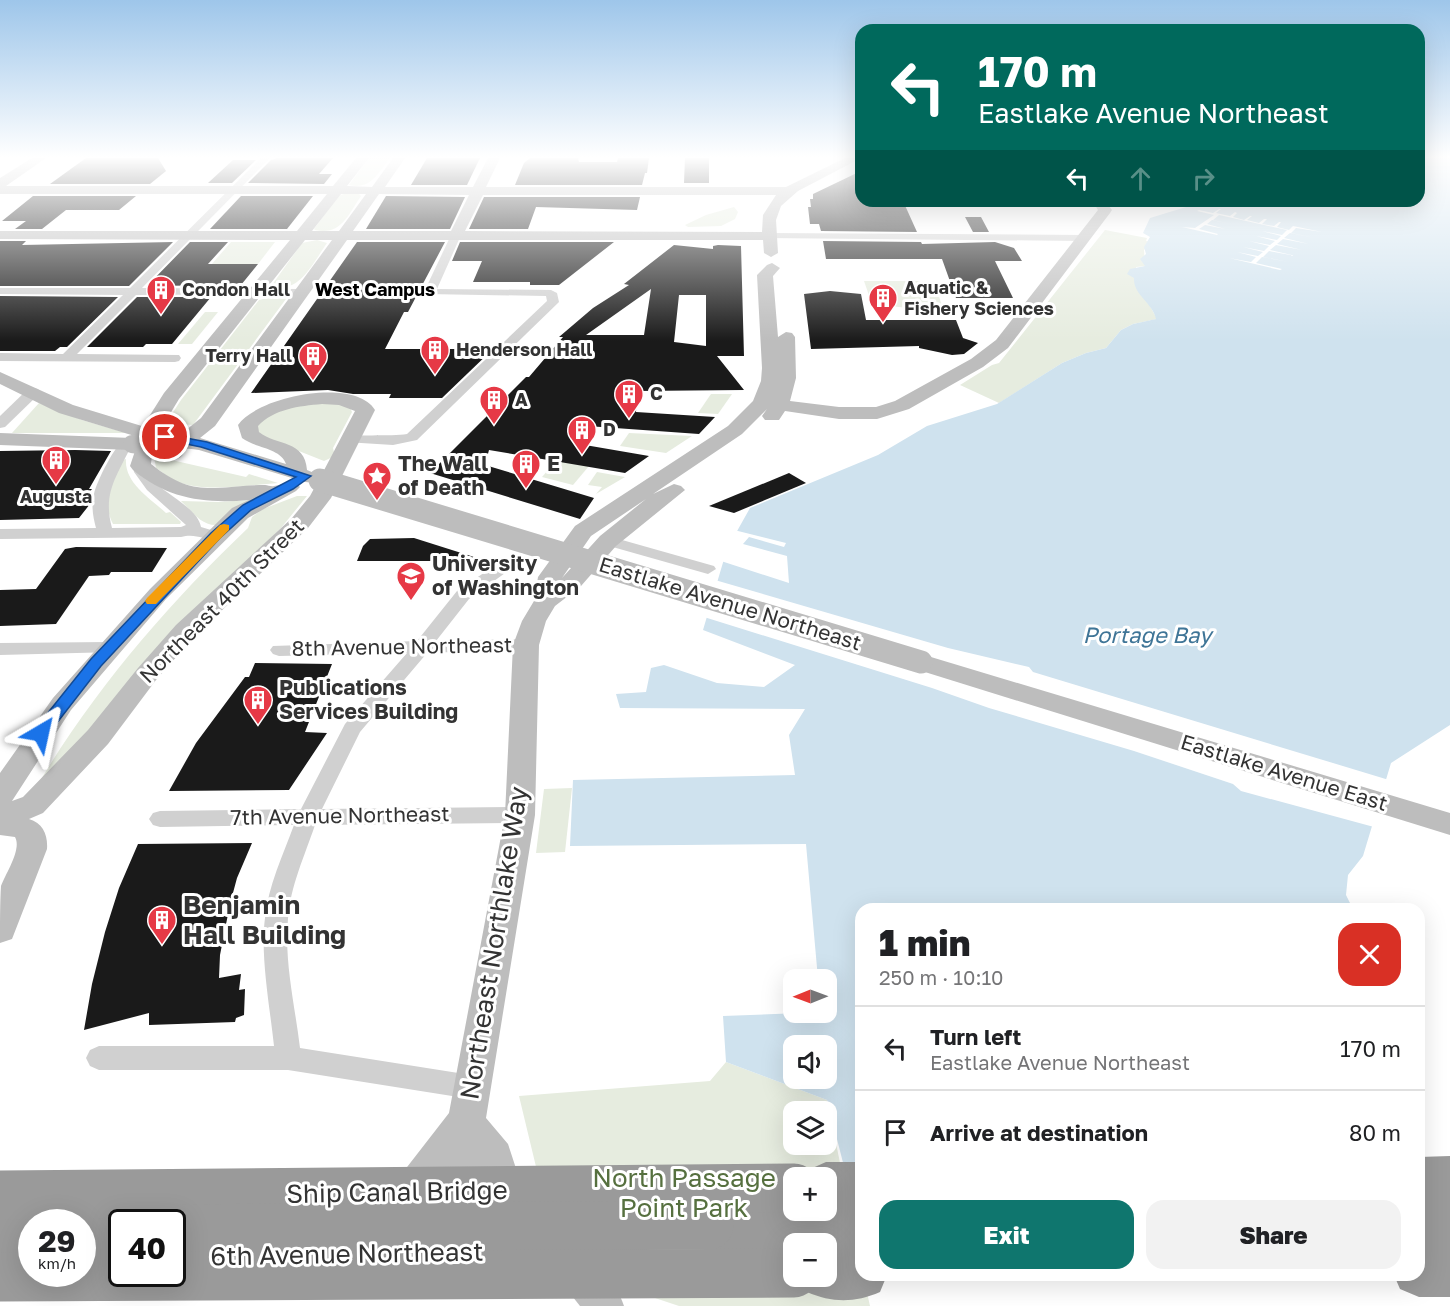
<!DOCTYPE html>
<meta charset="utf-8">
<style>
:root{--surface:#fff;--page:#f2f2f2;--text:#202124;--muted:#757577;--line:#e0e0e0;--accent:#0f766e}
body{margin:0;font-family:"Golos Text",sans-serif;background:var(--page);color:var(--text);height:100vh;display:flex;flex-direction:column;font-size:22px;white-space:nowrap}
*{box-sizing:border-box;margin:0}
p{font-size:20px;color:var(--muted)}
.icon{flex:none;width:33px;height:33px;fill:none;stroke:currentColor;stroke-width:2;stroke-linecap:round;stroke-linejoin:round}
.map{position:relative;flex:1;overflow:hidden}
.sheet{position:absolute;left:855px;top:903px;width:570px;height:378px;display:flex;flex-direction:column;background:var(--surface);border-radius:18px;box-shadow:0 6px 24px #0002}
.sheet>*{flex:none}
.guide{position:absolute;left:855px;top:24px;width:570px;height:183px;border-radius:18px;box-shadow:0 6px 24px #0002;background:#00695c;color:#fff;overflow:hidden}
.needle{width:39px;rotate:269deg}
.fabs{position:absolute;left:783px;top:969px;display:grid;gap:12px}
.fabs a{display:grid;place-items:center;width:54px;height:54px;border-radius:12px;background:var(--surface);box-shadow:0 6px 24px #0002;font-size:30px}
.speed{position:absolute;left:18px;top:1209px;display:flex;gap:12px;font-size:30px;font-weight:700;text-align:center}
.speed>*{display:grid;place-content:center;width:78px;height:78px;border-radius:50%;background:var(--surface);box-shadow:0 6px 24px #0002;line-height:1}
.speed small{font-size:15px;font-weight:400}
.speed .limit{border:3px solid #111;border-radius:9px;background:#fff;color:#111}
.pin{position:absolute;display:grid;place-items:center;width:51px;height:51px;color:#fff;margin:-26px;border:3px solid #fff;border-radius:50%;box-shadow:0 2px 6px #0007}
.me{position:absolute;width:66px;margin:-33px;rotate:36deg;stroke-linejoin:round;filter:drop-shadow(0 0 4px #0008)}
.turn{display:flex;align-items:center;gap:21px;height:126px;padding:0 24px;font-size:27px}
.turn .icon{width:78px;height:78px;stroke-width:2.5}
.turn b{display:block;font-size:42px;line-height:51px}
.lanes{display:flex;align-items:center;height:57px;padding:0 24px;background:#0003;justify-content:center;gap:30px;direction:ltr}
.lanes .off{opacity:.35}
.round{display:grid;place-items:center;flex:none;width:63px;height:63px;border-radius:18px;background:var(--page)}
.head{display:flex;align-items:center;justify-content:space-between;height:102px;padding:0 24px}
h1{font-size:36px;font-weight:800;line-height:45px}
.button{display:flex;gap:12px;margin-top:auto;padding:12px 24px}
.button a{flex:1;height:69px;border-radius:18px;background:var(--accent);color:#fff;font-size:24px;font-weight:800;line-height:69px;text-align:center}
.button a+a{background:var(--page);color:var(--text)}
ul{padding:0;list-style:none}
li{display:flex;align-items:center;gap:18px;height:84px;padding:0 24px;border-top:2px solid var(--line)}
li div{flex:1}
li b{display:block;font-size:22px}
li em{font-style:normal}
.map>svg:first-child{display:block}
.green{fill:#e6ecdf;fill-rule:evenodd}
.water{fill:#cfe2ee;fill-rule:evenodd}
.pier{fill:#fff}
.building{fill:#1a1a1a;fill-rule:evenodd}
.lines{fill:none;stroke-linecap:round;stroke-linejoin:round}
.secondary-tunnel{stroke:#d6d6d6;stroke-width:18;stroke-dasharray:18 9;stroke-linecap:butt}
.street{fill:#d0d0d0;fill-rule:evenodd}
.secondary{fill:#bdbdbd;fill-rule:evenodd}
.highway{fill:#9a9a9a;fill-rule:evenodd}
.secondary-bridge-far1{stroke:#bdbdbd;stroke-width:18}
.secondary-bridge{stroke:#bdbdbd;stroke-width:23}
.highway-bridge{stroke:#9a9a9a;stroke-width:49}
.route{fill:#1a73e8;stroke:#114b97;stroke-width:1.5}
.slow{fill:#f59e0b}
.labels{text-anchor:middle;stroke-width:6;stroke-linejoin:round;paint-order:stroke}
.far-poi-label{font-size:18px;font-weight:bold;fill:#333;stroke:#fff;text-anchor:start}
.far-neighbourhood-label{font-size:18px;font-weight:bold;fill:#000;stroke:#fff}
.poi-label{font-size:21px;font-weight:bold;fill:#333;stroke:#fff;text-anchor:start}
.street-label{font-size:21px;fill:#333;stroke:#fff}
.water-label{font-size:22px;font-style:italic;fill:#3f7597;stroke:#fff}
.near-poi-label{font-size:26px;font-weight:bold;fill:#333;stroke:#fff;text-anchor:start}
.near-street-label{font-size:26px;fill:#333;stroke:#fff}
.near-park-label{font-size:26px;fill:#56703f;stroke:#fff}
</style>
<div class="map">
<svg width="1450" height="1306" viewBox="0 0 1450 1306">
<rect width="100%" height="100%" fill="#fff"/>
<!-- green -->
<g class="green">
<path d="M369,158H390C378,173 371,190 349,185Z"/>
<path d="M344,194H359L361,196C348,215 341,236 315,230L314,229L338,196Z"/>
<path d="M734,207L738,212L735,219L721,226L688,227L685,225L706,215Z"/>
<path d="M1105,230L1147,238L1146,241L1151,242L1144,250L1145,266L1136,267L1135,278L1157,319L1133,324L1121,330L1106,348L1086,353L1062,363L999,403L960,385L992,365L999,363Z"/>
<path d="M317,240L327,243C314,261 298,297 272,285L302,243Z"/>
<path d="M231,242H275L258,264L211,265Z"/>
<path d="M864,281H934L944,312L872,304Z"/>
<path d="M275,296L286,299L193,425L166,423L181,400L259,300Z"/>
<path d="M205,312H218L192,344H178Z"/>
<path d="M711,394H732L718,414L698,413Z"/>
<path d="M39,403L82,420L126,433H12Z"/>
<path d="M348,403L352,412L333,448L335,456L324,461L261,436L255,424L257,421L295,404Z"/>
<path d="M629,433L692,436L666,453L620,446Z"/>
<path d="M154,456L246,477L249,474L278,483C250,485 201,493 176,481C169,478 162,472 156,468Z"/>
<path d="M126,459C124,483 151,499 166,513L170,512L181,522L180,524H113C101,501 112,480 123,460Z"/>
<path d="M556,461L589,466L573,485L542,477Z"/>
<path d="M597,472L625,477L596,494L602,487L588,485Z"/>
<path d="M297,496H307L281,528L120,691L61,767L37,786C94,690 167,605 248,528L252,517L263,509Z"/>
<path d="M249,500L217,525C201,526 192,511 181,501L218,502Z"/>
<path d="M572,788L565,852L536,853L544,789Z"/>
<path d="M726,1062L827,1100L861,1264V1275H863L870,1306H679L583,1274L538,1175L519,1096L710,1081ZM794,1112H826V1144H794ZM794,1178H826V1210H794ZM794,1244H826V1276H794Z"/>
</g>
<!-- water -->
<path class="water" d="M1419,158H1450V725L1391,763L1363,856L1348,875L1346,895L1353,909H861V1233L827,1100L726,1062L723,1016L826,1012V980L818,979L806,844L570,846L573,780L795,775L789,735L805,709L620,708L616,694L646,692L651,668L664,665L717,683L764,687L795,665L703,630L727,549L750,508L878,455L927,426L997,404L1062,363L1086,353L1106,348L1121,330L1133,324L1156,319C1153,303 1133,295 1134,278L1127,274L1130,269L1145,266L1140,259L1146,254L1144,247L1150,237L1143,233L1150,218L1206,201H1419ZM794,1046H826V1078H794Z"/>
<!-- pier -->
<g class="pier">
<path d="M1219,209H1221L1216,213L1230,216L1235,212L1237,213L1233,217L1244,220L1250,216H1252L1247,220L1259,223L1264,219H1267L1262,224L1274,226L1279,222H1281L1277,227L1289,230L1293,226L1322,232L1296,228L1291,233L1316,238L1290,233L1284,238L1309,244L1283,239L1277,244L1302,250L1276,245L1270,250L1296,256L1269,251L1263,257L1289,262L1262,257L1256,263L1282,269L1280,270L1229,258L1251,262L1256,257L1237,252L1258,256L1263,252L1243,247L1264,251L1269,246L1249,241L1270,245L1275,241L1256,236L1277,240L1281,236L1262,231L1282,235L1287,230L1219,215L1213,220L1231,224L1212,220L1207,224L1225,229L1205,225L1199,229L1218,234L1217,235L1182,227L1195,228L1214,215L1197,211L1199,210L1213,213Z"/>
<path d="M734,530L786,543L784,547L749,537L743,544L787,556L789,583L721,561Z"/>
<path d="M715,580L948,648L1029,667L1033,672L1389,780L1374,827L1241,791L1233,784L1134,751L989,708L932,688L704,617Z"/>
<path d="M1419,1147H1450V1306H877L869,1275H1419Z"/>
</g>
<!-- building -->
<g class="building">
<path d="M86,158H158L166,171L150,184H50Z"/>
<path d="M278,158H333L319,174H332L324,184L248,183L271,160Z"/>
<path d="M427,158H480L467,185H411Z"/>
<path d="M530,158H578L579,162H617L618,158H649L647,173H645L642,185H515L524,163Z"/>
<path d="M685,158H709V183H684Z"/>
<path d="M233,160H256L232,183H208Z"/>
<path d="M861,171V201H903L917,232L821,231L819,224H810L808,207H811L810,199H813V194Z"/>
<path d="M33,196H136L119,210H66L42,229H15L26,221H2Z"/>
<path d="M241,196H313L287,229H210Z"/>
<path d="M386,196L465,197L450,229H366Z"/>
<path d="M484,197H640L637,210L536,207L528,229H469Z"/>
<path d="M965,217H981L989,232H973Z"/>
<path d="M0,241H26L22,245L173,242L129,286H0Z"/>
<path d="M823,241L921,242L922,244L995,242L1014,248L1022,261H995L1013,298H956L942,259H826Z"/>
<path d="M190,242H228L208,264H258L241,285L147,286Z"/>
<path d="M357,242H445L408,312H404L385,349H493L442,398H389L391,394H353L328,390L251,393Z"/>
<path d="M460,242H614L559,285H530V282H473L482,261H452Z"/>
<path d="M674,245L713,249V246L718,245L741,246L744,356H717L744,390L637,391L636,412L715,417L699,434L587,426L585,445L649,456L625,473L489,450L485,465L594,498L580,519L430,473L526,377H529L563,337H559L593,308L629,285L624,284ZM651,289L644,335H586ZM679,295H706V346L674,342Z"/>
<path d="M830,291L861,294L866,320H956L963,338L978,343L964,354L952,355L919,348V346L811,349L804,294Z"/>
<path d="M0,296L118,297L67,347H60L55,351H0Z"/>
<path d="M137,297H211L172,344H146L143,347H87Z"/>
<path d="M75,450L111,451L89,489H92L81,503L90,504L79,518L0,520V451Z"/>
<path d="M789,473L806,483L734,513L709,506Z"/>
<path d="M414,538L474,557V561H357L363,546L370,539Z"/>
<path d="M76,547L167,548L152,572H111L109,575L89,576L56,624L0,626V590L36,589L65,549Z"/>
<path d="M255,663L332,664L305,732L327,733L289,790L169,791L196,743L245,677H249Z"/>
<path d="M252,843L237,878L230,904L220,955L219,978L241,974L239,990L245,989L244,1015L236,1018L235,1022L149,1025V1013L84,1030L92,984L105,932L119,888L138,844Z"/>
</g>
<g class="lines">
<!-- secondary-tunnel -->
<path class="secondary-tunnel" d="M142,455L155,423"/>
<!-- street -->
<g class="street">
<path d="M261,158H270L142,288L302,289L306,290V294L136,295L77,354L179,355L181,358L179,361L175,362L0,361V353L63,354L123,295L0,294V288H130Z"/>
<path d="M456,232L461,235L437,289L551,290L557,293L559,302L417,440L393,445L345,442L343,439C350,433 392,437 407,434L547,301L546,296L426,294L424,292L451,235Z"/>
<path d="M770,233L1084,235L1089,238L1084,241L766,238V234Z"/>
<path d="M33,388L38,389L40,392L38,395L5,427L0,428V416L28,389Z"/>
<path d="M125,440L132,444C118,475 102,492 112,528L181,527L186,525L147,490L134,472L133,466L140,462L145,463C149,470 150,477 157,484C169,496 198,509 201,527L221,533L223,536L221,539C207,543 198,532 181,537L0,539V529L96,528C93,517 91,506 94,494C96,483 116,442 125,440Z"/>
<path d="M608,536L714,566L716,569L708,574L602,544L600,541L602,538Z"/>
<path d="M506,560L514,565L512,568L469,599L436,641L526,639L532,641L535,645L532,649L427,653L360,732L322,809L520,807L527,809L531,815L527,821L520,823L315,825C305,855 290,887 288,919C284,961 295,1006 300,1048L471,1075L480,1078L484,1087L480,1096L471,1099L288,1070H99L90,1066L86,1058L90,1050L99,1046H274C270,1008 260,955 265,918C268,886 283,855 294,825L160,827L153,825L149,819L153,813L160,811L301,809L345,724L407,653L279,656L273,654L270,650L273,646L417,641L457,591L500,562Z"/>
<path d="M109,642L115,644L118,648L115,652L0,655V643Z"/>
</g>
<!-- secondary -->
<g class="secondary">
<path d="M32,158H46L6,186H333L356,158H369L347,186L372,187L393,158H405L385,187H473L488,158H500L486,187H786L845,158H861L798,191L781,206L776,220L778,253L771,257L764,253L763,240H347L215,426L200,438L286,464C281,448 255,448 242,438L238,425C258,396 355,377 375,410L331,498L308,528L194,637L156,680L108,744L43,813L29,819C43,823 48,835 47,849L12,939L0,943C0,926 0,901 1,886C6,873 22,849 15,837L0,835V773L53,698L150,589L232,508L249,500C205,504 168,499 133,470L130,466L135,451H149L152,455L151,464C196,500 215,485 265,485C268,485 271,487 274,486C284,485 286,480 296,483L300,487L296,491L248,518L166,599L71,710L12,801L23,797L88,730L138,668L176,625L292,518L310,496L317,483L305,482L199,450C185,447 172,450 159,447L156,443L167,435L181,434L201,418L332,240H305L179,399L162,427H148L145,423L164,393L290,240L0,239V231H297L327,194H0V178ZM341,194H366L339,231H312ZM379,194L469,195L451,231H353ZM483,195H776L763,215L762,232L465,231ZM322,404L339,405L355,411L321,476L307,470C305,440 277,446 259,432L258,426C274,409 299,406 322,404Z"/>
<path d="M1051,201H1114L1108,205L1112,210L1110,213L1008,348L983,367L909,409L877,419H839L785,411L779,420H765L762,416L767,409L742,434L653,494L674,484L681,486L685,490L616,546L581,586L555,606L546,621L539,645L535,815L486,1118L508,1144L526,1199L520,1213L506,1219L492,1213L477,1168L472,1201L466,1215L452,1221L438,1215L433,1198L425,1208L411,1214L397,1208L391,1194L397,1180L449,1113L505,815L513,645L522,621L534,601L538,577L575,526L728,426L753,401L761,381L762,368L757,275L767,265L772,263L780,268L773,276L778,337L786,332L792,333L795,337L796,378L790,401L839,407H876L895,401L971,359L996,340L1098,210L1095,205H1058ZM646,499L600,536L562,578L591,536Z"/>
<path d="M0,372L73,405L145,427L148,431L145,435L138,437L59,413L0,384Z"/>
<path d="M0,433L132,438L139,440L142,444L139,448L132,450L0,445Z"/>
<path d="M921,654L1450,813V835L912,668L908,662L912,656Z"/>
<path d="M580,1251C605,1261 615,1282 624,1306H580L565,1287L559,1272L565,1257Z"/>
</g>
<!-- highway -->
<g class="highway">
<path d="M1450,1156V1297H1419L1400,1289L1394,1275H1419V1157Z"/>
<path d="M826,1162H861V1275H887L880,1292C855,1303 832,1303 807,1292L800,1276H826V1244H794V1251H709L690,1244L683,1225L690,1206L709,1199H794V1210H826V1178H805L808,1170Z"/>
<path d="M82,1204H122L141,1211L145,1222H122V1256H82V1222H59L63,1211Z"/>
<path d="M0,1205H32L51,1212L55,1222H32V1257H0Z"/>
</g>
<!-- secondary-bridge-far1 -->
<path class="secondary-bridge-far1" d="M132,444L175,450"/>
<!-- secondary-bridge -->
<path class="secondary-bridge" d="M320,480L921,662"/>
<!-- highway-bridge -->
<g class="highway-bridge">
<path d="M0,1195L794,1188"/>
<path d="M172,1229L709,1225"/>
<path d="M0,1277L794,1273"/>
</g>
</g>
<!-- sky -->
<linearGradient id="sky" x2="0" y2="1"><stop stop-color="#9ec6ea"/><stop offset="0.46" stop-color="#fff"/><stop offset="1" stop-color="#fff" stop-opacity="0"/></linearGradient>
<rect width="1450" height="341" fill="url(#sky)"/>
<!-- route -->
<path class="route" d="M165,434L207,442L311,476L293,489L251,510L220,538L101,666L46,737H35L33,733L35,729L91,659L211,533L243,505L296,477L201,447L161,439V435Z"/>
<!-- slow -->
<path class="slow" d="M224,524L229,525V530L156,604H147L145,601L147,598L220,525Z"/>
<!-- icons -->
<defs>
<g id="building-pin" transform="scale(1.5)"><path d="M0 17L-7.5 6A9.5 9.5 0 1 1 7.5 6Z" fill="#e63946" stroke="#fff"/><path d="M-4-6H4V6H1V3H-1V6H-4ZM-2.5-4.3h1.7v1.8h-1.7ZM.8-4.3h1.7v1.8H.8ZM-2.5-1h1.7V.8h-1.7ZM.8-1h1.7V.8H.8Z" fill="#fff"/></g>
<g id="sight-pin" transform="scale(1.5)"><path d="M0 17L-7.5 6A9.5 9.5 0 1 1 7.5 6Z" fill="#e63946" stroke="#fff"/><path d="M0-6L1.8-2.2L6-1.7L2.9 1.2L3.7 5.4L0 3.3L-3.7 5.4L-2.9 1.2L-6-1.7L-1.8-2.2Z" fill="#fff"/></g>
<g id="university-pin" transform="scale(1.5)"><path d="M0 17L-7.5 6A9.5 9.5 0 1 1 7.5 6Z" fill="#e63946" stroke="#fff"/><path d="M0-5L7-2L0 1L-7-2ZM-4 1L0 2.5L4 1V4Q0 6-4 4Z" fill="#fff"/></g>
</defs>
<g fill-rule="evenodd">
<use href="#building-pin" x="161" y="290"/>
<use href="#building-pin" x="883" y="298"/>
<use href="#building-pin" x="435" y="350"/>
<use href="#building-pin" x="313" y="356"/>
<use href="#building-pin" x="629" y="394"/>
<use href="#building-pin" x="494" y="400"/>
<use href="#building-pin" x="582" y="430"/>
<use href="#building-pin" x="56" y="460"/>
<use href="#building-pin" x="526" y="464"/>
<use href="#sight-pin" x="377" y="476"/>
<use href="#university-pin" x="411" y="576"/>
<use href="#building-pin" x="258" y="700"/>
<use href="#building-pin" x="162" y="920"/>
</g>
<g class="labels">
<!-- far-poi labels -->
<g class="far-poi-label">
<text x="904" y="294">Aquatic &amp;<tspan x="904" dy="21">Fishery Sciences</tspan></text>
<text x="182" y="296">Condon Hall</text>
<text x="456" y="356">Henderson Hall</text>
<text x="292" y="362" text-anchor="end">Terry Hall</text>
<text x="650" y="400">C</text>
<text x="515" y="406">A</text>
<text x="603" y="436">D</text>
<text x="56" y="503" text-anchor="middle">Augusta</text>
</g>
<!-- far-neighbourhood labels -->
<g class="far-neighbourhood-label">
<text x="375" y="296">West Campus</text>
</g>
<!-- poi labels -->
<g class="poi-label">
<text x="398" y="471">The Wall<tspan x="398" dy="24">of Death</tspan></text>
<text x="547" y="471">E</text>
<text x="432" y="571">University<tspan x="432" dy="24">of Washington</tspan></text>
<text x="279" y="695">Publications<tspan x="279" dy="24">Services Building</tspan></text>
</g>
<!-- street labels -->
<g class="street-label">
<text transform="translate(222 601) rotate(-45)" y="7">Northeast 40th Street</text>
<text transform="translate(730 604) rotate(17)" y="7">Eastlake Avenue Northeast</text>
<text transform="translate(402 647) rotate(-1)" y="7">8th Avenue Northeast</text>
<text transform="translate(1284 773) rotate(17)" y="7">Eastlake Avenue East</text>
<text transform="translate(340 816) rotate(-1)" y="7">7th Avenue Northeast</text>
</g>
<!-- water labels -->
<g class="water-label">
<text x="1147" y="643">Portage Bay</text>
</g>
<!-- near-poi labels -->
<g class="near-poi-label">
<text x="183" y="914">Benjamin<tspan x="183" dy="30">Hall Building</tspan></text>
</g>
<!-- near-street labels -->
<g class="near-street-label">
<text transform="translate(494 943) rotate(-81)" y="9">Northeast Northlake Way</text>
<text transform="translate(397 1192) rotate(-1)" y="9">Ship Canal Bridge</text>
<text transform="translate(347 1254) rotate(-1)" y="9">6th Avenue Northeast</text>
</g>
<!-- near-park labels -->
<g class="near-park-label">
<text x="684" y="1187">North Passage<tspan x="684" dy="30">Point Park</tspan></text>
</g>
</g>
</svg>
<div class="fabs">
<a><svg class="needle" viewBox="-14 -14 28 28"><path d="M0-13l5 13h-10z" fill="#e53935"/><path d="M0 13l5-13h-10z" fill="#757577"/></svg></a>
<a><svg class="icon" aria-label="sound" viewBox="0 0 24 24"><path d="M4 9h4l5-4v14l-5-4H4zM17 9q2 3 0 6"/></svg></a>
<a><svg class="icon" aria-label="layers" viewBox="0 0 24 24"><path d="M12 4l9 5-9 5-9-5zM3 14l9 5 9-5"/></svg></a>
<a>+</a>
<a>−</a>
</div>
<div class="speed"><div>29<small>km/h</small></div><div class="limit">40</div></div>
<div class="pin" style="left:165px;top:437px;background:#d93025"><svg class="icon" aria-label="arrive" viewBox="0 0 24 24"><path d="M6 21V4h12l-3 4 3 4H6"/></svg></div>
<svg class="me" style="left:41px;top:733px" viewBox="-20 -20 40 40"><path d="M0-17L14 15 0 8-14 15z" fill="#1a73e8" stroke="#fff" stroke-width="4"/></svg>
<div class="guide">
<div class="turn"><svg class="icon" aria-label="left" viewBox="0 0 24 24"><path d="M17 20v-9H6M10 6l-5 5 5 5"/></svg><div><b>170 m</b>Eastlake Avenue Northeast</div></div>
<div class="lanes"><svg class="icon" aria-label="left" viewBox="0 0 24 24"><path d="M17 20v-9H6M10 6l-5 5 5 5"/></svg><svg class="icon off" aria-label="ahead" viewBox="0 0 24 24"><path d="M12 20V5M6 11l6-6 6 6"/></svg><svg class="icon off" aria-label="right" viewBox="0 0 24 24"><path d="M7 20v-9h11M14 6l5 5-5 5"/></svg></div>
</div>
<section class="sheet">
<div class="head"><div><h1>1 min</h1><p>250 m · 10:10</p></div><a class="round" style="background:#d93025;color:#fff"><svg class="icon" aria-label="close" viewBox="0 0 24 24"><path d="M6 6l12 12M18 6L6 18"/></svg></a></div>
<ul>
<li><svg class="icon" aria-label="left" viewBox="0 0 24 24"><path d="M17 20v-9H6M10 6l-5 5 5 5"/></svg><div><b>Turn left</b><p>Eastlake Avenue Northeast</p></div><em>170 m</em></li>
<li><svg class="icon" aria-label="arrive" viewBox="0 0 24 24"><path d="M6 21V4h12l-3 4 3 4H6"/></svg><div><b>Arrive at destination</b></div><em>80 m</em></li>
</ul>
<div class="button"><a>Exit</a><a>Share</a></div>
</section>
</div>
